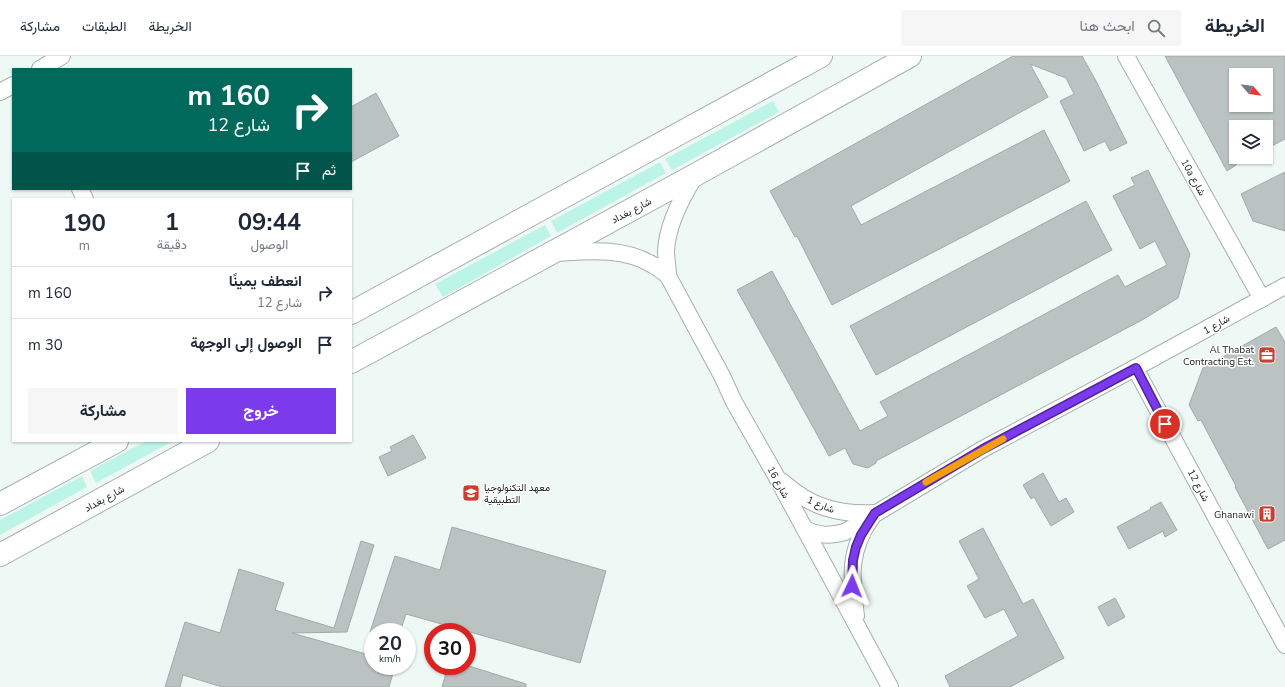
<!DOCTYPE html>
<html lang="ar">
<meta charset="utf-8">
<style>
:root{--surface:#fff;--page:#f6f6f7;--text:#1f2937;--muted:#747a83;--line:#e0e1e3;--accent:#7c3aed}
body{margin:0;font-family:"Nunito Sans",Vazirmatn,sans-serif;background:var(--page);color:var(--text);direction:rtl;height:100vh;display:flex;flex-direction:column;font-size:15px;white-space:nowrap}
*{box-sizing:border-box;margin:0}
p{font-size:13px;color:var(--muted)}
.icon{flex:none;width:22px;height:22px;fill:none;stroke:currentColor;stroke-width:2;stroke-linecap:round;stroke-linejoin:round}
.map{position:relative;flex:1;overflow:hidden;direction:ltr}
.panel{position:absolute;left:12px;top:142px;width:340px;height:244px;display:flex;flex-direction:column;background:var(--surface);border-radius:0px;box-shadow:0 1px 3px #0004;direction:rtl}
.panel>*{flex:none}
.banner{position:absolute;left:12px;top:12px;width:340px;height:122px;border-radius:0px;box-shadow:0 1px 3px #0004;direction:rtl;background:#00695c;color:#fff;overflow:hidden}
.needle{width:26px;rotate:119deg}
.controls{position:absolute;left:1229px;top:12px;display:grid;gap:8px}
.controls a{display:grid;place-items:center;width:44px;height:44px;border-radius:0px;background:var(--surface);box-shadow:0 1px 3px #0004;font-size:20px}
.speed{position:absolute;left:364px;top:567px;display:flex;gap:8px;font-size:20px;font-weight:700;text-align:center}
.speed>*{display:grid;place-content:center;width:52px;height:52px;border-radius:50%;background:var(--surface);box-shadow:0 1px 3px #0004;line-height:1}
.speed small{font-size:10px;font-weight:400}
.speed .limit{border:6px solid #d22;background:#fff;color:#111}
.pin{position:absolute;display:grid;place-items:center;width:34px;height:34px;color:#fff;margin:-17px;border:2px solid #fff;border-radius:50%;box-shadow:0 1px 4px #0007}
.me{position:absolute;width:44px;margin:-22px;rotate:2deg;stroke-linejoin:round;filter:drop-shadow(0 0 3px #0008)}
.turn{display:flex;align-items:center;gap:14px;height:84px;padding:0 16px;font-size:18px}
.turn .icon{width:52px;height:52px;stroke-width:2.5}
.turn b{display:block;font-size:28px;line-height:34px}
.then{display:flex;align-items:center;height:38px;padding:0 16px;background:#0003;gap:8px;font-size:15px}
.eta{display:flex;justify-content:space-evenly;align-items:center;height:68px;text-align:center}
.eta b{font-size:24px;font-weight:700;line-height:28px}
.primary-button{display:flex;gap:8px;margin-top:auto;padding:8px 16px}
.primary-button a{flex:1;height:46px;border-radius:0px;background:var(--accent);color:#fff;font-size:16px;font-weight:700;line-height:46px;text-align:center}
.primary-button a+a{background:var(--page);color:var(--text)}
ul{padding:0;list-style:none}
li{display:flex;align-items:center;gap:12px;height:52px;padding:0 16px;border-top:1px solid var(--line)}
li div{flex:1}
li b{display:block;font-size:15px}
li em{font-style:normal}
header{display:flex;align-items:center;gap:24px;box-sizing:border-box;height:56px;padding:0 20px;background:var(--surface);border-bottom:1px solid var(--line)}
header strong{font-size:19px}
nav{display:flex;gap:22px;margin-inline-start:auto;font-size:14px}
.search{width:280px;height:36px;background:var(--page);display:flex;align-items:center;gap:10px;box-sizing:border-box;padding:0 14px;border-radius:0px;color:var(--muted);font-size:15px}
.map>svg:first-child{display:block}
.green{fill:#bcf5e8}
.building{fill:#bac3c1;stroke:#a1aaa8;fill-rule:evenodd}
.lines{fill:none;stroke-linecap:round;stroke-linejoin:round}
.minor-casing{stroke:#a6afad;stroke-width:18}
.primary-casing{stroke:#a6afad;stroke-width:24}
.minor{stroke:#fff;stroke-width:16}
.primary{stroke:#fff;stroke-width:22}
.route-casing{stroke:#51269a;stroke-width:10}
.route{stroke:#7c3aed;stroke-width:7}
.slow{stroke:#f59e0b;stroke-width:7}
.labels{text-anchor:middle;stroke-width:3;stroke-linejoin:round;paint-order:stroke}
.street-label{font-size:10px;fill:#1a1e1d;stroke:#fff}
.poi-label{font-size:10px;fill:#1a1e1d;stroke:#fff;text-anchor:end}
</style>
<header>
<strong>الخريطة</strong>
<div class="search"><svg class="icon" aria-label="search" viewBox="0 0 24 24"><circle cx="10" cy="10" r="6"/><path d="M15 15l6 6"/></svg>ابحث هنا</div>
<nav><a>الخريطة</a><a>الطبقات</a><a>مشاركة</a></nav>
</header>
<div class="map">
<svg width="1285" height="631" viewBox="0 0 1285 631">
<rect width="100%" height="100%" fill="#eef8f5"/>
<!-- green -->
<g class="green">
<path d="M773,45L779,56L672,114L665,103Z"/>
<path d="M660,106L666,117L557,177L551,165Z"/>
<path d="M545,169L551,180L443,241L435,228Z"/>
<path d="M146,385H173L96,427L90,415Z"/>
<path d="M82,420L87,431L0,479V464Z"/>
</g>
<!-- building -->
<g class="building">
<path d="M1013,0H1082L1096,25L1127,87L1110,95L1105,85L1084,95L1060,45L1074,38L1066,22L1030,8L1048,41L851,150L861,169L1044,74L1070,125L832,249L797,180L795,181L770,135Z"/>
<path d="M1165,0H1285V83L1266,93V71H1236V109L1227,115ZM1236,19H1266V49H1236Z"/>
<path d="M376,37L399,80L351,106V51Z"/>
<path d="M1148,114L1190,198L1178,242L1142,264L876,405V407L868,412L853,408L845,392L829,400L737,234L772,215L860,375L888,360L880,346L1118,219L1125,231L1167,209L1155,185L1140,193L1113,140L1135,129L1131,122Z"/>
<path d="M1285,116V175L1253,165L1241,138Z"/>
<path d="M1086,145L1112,194L876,319L850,270Z"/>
<path d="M1276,271L1285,286V484L1268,493L1235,431L1236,430L1201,364L1198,365L1189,349L1203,312Z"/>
<path d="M413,379L426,402L388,420L379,401L392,395L390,391Z"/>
<path d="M1043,417L1059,446L1066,442L1074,456L1051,470L1034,441L1031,443L1023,429Z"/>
<path d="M1161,446L1177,474L1165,481L1163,475L1129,493L1117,471L1151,453L1150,452Z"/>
<path d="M452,471L606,515L580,607L406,558L400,576H370L395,500L440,514Z"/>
<path d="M983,472L1023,548L1033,543L1064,602L1010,631H950L945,620L1018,580L1004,553L985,562L967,530L979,523L959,485Z"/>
<path d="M361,485L374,489L347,576L292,577L373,600V610H391L389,616L393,617L389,631H222L183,619L180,631H165L185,566L220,577L239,513L284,527L275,554L334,572Z"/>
<path d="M1115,542L1125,561L1108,570L1098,551Z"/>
<path d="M448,610H469L526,628V631H442Z"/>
</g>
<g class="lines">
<!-- minor casing -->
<g class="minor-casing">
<g id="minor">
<path d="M1126,0L1262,243"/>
<path d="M40,13L62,0"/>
<path d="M0,36L13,29"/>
<path d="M80,133L85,143"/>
<path d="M555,197C589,195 623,191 653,209C659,212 663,216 668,220L722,320L734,346L775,418L890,631"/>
<path d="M668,220C668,212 666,203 666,195C667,169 682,141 695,120"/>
<path d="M1135,312L1285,589"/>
<path d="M783,426C810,451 839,459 875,457"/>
<path d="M805,473C819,480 830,480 845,476L983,393L1135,312L1285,230"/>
<path d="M856,560C851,522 848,494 872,461"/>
</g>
</g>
<!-- primary casing -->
<g class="primary-casing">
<g id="primary">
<path d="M351,257L821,0"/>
<path d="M351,306L695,119L910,0"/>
<path d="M0,448L117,385"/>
<path d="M0,499L208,385"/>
</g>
</g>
<!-- minor -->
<use href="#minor" class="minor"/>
<!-- primary -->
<use href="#primary" class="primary"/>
</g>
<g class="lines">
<!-- route casing -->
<g class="route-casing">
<path id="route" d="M852,530L853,504L856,491L861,479L875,457L983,393L1136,312L1165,368"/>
</g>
<!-- route -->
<use href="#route" class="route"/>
<!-- slow -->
<path class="slow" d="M926,426L1003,383"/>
</g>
<!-- icons -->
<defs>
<g id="office-square" transform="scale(0.9)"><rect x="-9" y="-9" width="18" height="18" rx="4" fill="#cb3f30" stroke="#fff"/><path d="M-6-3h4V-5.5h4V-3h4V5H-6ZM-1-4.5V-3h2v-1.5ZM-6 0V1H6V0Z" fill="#fff"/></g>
<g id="university-square" transform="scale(0.9)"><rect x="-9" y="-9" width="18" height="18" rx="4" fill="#cb3f30" stroke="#fff"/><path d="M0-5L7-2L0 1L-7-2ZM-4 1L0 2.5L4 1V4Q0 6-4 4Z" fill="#fff"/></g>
<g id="building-square" transform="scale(0.9)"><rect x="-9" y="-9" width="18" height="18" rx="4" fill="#cb3f30" stroke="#fff"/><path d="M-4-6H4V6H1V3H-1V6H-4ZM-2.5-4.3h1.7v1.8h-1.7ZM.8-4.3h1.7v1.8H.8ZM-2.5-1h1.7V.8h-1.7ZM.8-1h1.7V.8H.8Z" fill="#fff"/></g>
</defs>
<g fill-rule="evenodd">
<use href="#office-square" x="1267" y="299"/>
<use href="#university-square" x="471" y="437"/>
<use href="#building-square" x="1267" y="458"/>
</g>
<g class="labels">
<!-- street labels -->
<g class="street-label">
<text transform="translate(1194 121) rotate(61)" y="4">10a شارع</text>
<text transform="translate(631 154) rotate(-28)" y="4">شارع بغداد</text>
<text transform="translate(1216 268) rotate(-29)" y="4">شارع 1</text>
<text transform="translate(779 426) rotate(61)" y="4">شارع 16</text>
<text transform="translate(1199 429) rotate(62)" y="4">شارع 12</text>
<text transform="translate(104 442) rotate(-29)" y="4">شارع بغداد</text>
<text transform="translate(821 448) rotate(22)" y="4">شارع 1</text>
</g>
<!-- poi labels -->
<g class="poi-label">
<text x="1254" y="297">Al Thabat<tspan x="1254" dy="12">Contracting Est.</tspan></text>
<text x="484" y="435" text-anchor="start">معهد التكنولوجيا<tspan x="484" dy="12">التطبيقية</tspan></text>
<text x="1254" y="462">Ghanawi</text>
</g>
</g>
</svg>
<div class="controls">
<a><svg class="needle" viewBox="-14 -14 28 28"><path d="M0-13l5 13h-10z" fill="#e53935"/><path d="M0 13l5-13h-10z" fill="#747a83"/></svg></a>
<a><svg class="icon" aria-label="layers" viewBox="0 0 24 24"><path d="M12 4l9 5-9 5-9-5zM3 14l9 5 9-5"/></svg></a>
</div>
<div class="speed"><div>20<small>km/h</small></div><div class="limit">30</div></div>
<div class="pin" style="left:1165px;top:368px;background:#d93025"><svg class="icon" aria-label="arrive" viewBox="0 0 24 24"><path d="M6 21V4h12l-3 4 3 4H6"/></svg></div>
<svg class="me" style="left:852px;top:530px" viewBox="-20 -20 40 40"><path d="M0-17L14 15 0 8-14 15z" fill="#7c3aed" stroke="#fff" stroke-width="4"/></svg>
<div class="banner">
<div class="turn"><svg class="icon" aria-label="right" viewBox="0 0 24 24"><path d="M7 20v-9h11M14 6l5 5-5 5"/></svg><div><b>160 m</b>شارع 12</div></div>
<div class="then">ثم<svg class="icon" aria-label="arrive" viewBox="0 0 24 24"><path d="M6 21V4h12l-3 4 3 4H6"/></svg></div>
</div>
<section class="panel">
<div class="eta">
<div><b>09:44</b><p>الوصول</p></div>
<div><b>1</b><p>دقيقة</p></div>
<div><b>190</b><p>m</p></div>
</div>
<ul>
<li><svg class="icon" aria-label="right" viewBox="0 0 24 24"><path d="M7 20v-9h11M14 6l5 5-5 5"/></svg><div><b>انعطف يمينًا</b><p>شارع 12</p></div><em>160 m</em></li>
<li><svg class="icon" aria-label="arrive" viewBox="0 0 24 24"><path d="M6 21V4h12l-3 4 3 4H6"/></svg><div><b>الوصول إلى الوجهة</b></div><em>30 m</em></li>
</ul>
<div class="primary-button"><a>خروج</a><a>مشاركة</a></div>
</section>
</div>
